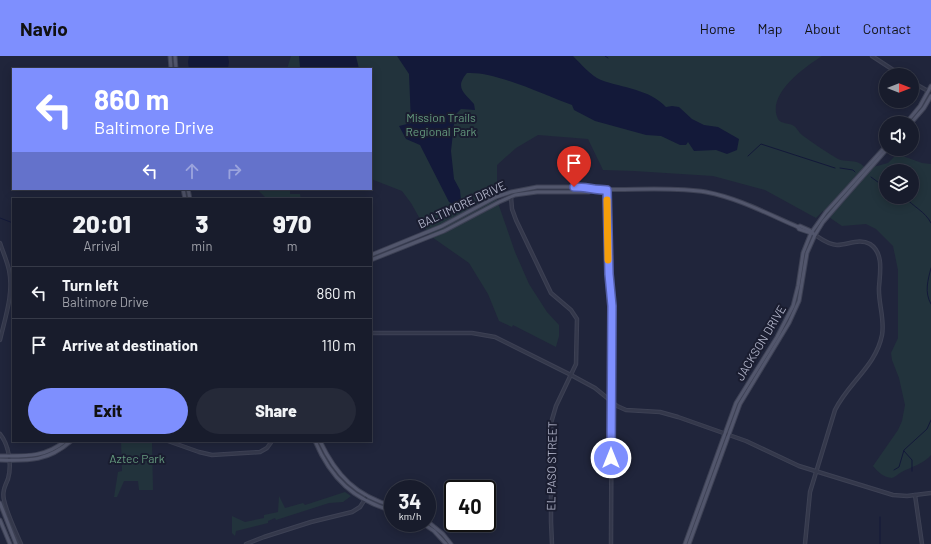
<!DOCTYPE html>
<style>
:root{--surface:#181c2c;--page:#252938;--text:#f1f3f6;--muted:#9fa1a9;--line:#363a48;--accent:#7e8ffe}
body{margin:0;font-family:Barlow,sans-serif;background:var(--page);color:var(--text);height:100vh;display:flex;flex-direction:column;font-size:15px;white-space:nowrap}
*{box-sizing:border-box;margin:0}
p{font-size:13px;color:var(--muted)}
.icon{flex:none;width:22px;height:22px;fill:none;stroke:currentColor;stroke-width:2;stroke-linecap:round;stroke-linejoin:round}
.map{position:relative;flex:1;overflow:hidden}
.sheet{position:absolute;left:12px;top:142px;width:360px;height:244px;display:flex;flex-direction:column;background:var(--surface);border-radius:0px;box-shadow:0 2px 10px #0003,0 0 0 1px var(--line)}
.sheet>*{flex:none}
.hud{position:absolute;left:12px;top:12px;width:360px;height:122px;border-radius:0px;box-shadow:0 2px 10px #0003,0 0 0 1px var(--line);background:#7e8ffe;color:#fff;overflow:hidden}
.needle{width:26px;rotate:90deg}
.buttons{position:absolute;left:879px;top:12px;display:grid;gap:8px}
.buttons a{display:grid;place-items:center;width:40px;height:40px;border-radius:50%;background:var(--surface);box-shadow:0 2px 10px #0003,0 0 0 1px var(--line);font-size:20px}
.speed{position:absolute;left:384px;top:424px;display:flex;gap:8px;font-size:20px;font-weight:700;text-align:center}
.speed>*{display:grid;place-content:center;width:52px;height:52px;border-radius:50%;background:var(--surface);box-shadow:0 2px 10px #0003,0 0 0 1px var(--line);line-height:1}
.speed small{font-size:10px;font-weight:400}
.speed .limit{border:2px solid #111;border-radius:6px;background:#fff;color:#111}
.pin{position:absolute;display:grid;place-items:center;width:34px;height:34px;color:#fff;margin:-41px -17px;border-radius:50% 50% 50% 0;rotate:-45deg;box-shadow:0 0 4px #0007}
.pin .icon{rotate:45deg}
.me{position:absolute;width:44px;margin:-22px;rotate:0deg;stroke-linejoin:round;filter:drop-shadow(0 0 3px #0008)}
.turn{display:flex;align-items:center;gap:14px;height:84px;padding:0 16px;font-size:18px}
.turn .icon{width:52px;height:52px;stroke-width:2.5}
.turn b{display:block;font-size:28px;line-height:34px}
.lanes{display:flex;align-items:center;height:38px;padding:0 16px;background:#0003;justify-content:center;gap:20px;direction:ltr}
.lanes .off{opacity:.35}
.eta{display:flex;justify-content:space-evenly;align-items:center;height:68px;text-align:center}
.eta b{font-size:24px;font-weight:800;line-height:28px}
.button{display:flex;gap:8px;margin-top:auto;padding:8px 16px}
.button a{flex:1;height:46px;border-radius:24px;background:var(--accent);color:#111;font-size:16px;font-weight:800;line-height:46px;text-align:center}
.button a+a{background:var(--page);color:var(--text)}
ul{padding:0;list-style:none}
li{display:flex;align-items:center;gap:12px;height:52px;padding:0 16px;border-top:1px solid var(--line)}
li div{flex:1}
li b{display:block;font-size:15px}
li em{font-style:normal}
header{display:flex;align-items:center;gap:24px;box-sizing:border-box;height:56px;padding:0 20px;background:var(--accent);color:#111}
header strong{font-size:19px}
nav{display:flex;gap:22px;margin-inline-start:auto;font-size:14px}
.map>svg:first-child{display:block}
.green{fill:#22333c;fill-rule:evenodd}
.water{fill:#131939}
.lines{fill:none;stroke-linecap:round;stroke-linejoin:round}
.stream{stroke:#131939;stroke-width:1}
.minor-casing{stroke:#3d4154;stroke-width:4.5}
.major-casing{stroke:#3d4154;stroke-width:5}
.minor{stroke:#34384b;stroke-width:2.5}
.major{stroke:#52566c;stroke-width:3}
.route-casing{stroke:#525da5;stroke-width:10}
.route{stroke:#7e8ffe;stroke-width:7}
.slow{stroke:#f59e0b;stroke-width:7}
.labels{text-anchor:middle;stroke-width:4;stroke-linejoin:round;paint-order:stroke}
.park-label{font-size:12px;fill:#659a7e;stroke:#1a1d30}
.street-label{font-size:12px;fill:#afb2c7;stroke:#1a1d30}
</style>
<header>
<strong>Navio</strong>
<nav><a>Home</a><a>Map</a><a>About</a><a>Contact</a></nav>
</header>
<div class="map">
<svg width="931" height="488" viewBox="0 0 931 488">
<rect width="100%" height="100%" fill="#20253b"/>
<!-- green -->
<g class="green">
<path d="M291,0H822C805,11 766,38 778,63C780,68 790,67 794,70C797,72 799,77 802,79C814,88 826,96 838,103C845,106 853,104 859,107C862,108 864,111 866,113L888,107L897,98L922,107L931,108V399C924,408 910,411 900,417C897,419 895,421 892,422C883,421 879,417 873,410L898,374L902,365L905,349L899,322L892,304L891,297L898,282V214L893,190L876,173L866,168L842,170L826,159L823,155L816,162L765,134L713,120L634,115L603,114L588,83L538,79L516,92L497,109V144L515,196L529,228L547,256L559,269V280L556,291L513,269L512,271L499,265L488,238L469,207L429,179L411,147L402,135L371,123V13H287ZM886,115H912V141H886Z"/>
<path d="M257,133H290V138H300L301,143H267Z"/>
<path d="M121,385H152L153,434H139L138,425H124L117,441H114L118,416L122,415Z"/>
<path d="M345,436L351,440L343,446L329,447L276,464L275,462L268,465V467L236,475L235,480L232,477V460L245,466L264,462V459L278,456L279,440L285,452L303,447L305,449Z"/>
</g>
<!-- water -->
<g class="water">
<path d="M189,0H228L229,6L228,12L189,13L188,6Z"/>
<path d="M299,0H356L359,13H303L300,11Z"/>
<path d="M397,0H573C582,9 590,19 601,24C623,32 649,33 666,51L672,50L679,51L692,63L704,69L718,71L739,83L737,94L727,98L716,94L694,95L688,86L686,89H680L661,80L646,79L595,65L574,54L572,49C544,39 495,15 467,17C454,32 465,37 474,48L475,54L461,53L455,59L451,95L454,123L460,134L461,145L457,150L449,146L420,89L406,83L399,70L411,67L409,18Z"/>
</g>
<g class="lines">
<!-- stream -->
<g class="stream">
<path d="M605,0L608,2"/>
<path d="M748,100L761,88L835,112"/>
<path d="M840,112L853,114L855,116"/>
<path d="M871,121L886,132"/>
<path d="M905,141C913,151 925,155 931,167"/>
<path d="M0,162L13,167"/>
<path d="M931,212C928,224 924,236 931,248"/>
<path d="M904,395L912,404V415"/>
<path d="M894,414L899,411L904,394L927,373L931,364"/>
<path d="M880,488V461"/>
</g>
<!-- minor casing -->
<g class="minor-casing">
<g id="minor">
<path d="M872,0L901,19"/>
<path d="M912,26L928,35"/>
<path d="M607,134L609,218L612,251L611,488"/>
<path d="M511,141L512,153L516,164L551,237L571,254L577,263L576,308L556,350L551,367V466L552,488"/>
<path d="M0,187C3,196 7,205 9,214C14,237 5,262 0,284"/>
<path d="M371,277H472L495,281L571,319L595,332L617,350L626,354L660,356L678,361L746,385L799,410L893,439L907,440L931,437"/>
<path d="M0,378C9,389 12,409 8,423C5,430 2,436 4,444C7,458 15,474 21,488"/>
<path d="M168,385L199,396L212,399L260,396L267,392L272,385"/>
<path d="M915,439L922,488"/>
<path d="M246,488L264,481L311,466L352,456L360,451L367,440"/>
<path d="M805,488L810,436L835,354C848,327 876,310 882,279C885,263 878,247 879,231C880,217 884,197 870,188C859,182 848,189 837,189C829,189 821,183 815,179"/>
</g>
</g>
<!-- major casing -->
<g class="major-casing">
<g id="major">
<path d="M170,0L171,13"/>
<path d="M175,0L176,13"/>
<path d="M906,67L920,50L931,30"/>
<path d="M911,67L924,52L931,40"/>
<path d="M183,133L185,143"/>
<path d="M188,133L190,143"/>
<path d="M798,171L799,173L811,177"/>
<path d="M371,199L442,170L496,141L511,136L537,131H589L592,133C628,135 671,130 706,136C738,142 768,158 798,171L800,170L809,174L815,179"/>
<path d="M371,204L444,175L499,146L515,139L537,136H589L592,133"/>
<path d="M315,385C331,423 354,444 393,455"/>
<path d="M320,385C336,419 356,440 393,450"/>
<path d="M0,400C25,400 44,402 65,385"/>
<path d="M0,404C30,405 48,405 71,385"/>
<path d="M0,447L16,488"/>
<path d="M0,464L10,488"/>
<path d="M427,465L443,478L451,488"/>
<path d="M422,467L434,475L446,488"/>
<path d="M685,488L736,347L777,281L793,250L798,230L803,197L811,177L826,156L886,90"/>
<path d="M689,488L740,348L789,267L799,245L807,197L815,179L823,166L842,144L887,93"/>
</g>
</g>
<!-- minor -->
<use href="#minor" class="minor"/>
<!-- major -->
<use href="#major" class="major"/>
</g>
<g class="lines">
<!-- route casing -->
<g class="route-casing">
<path id="route" d="M574,131C586,131 595,134 607,134L609,218L612,250L611,402"/>
</g>
<!-- route -->
<use href="#route" class="route"/>
<!-- slow -->
<path class="slow" d="M607,144L608,204"/>
</g>
<g class="labels">
<!-- park labels -->
<g class="park-label">
<text x="441" y="66">Mission Trails<tspan x="441" dy="14">Regional Park</tspan></text>
<text x="137" y="407">Aztec Park</text>
</g>
<!-- street labels -->
<g class="street-label">
<text transform="translate(462 149) rotate(-25)" y="4">BALTIMORE DRIVE</text>
<text transform="translate(761 287) rotate(-59)" y="4">JACKSON DRIVE</text>
<text transform="translate(552 410) rotate(-89)" y="4">EL PASO STREET</text>
</g>
</g>
</svg>
<div class="buttons">
<a><svg class="needle" viewBox="-14 -14 28 28"><path d="M0-13l5 13h-10z" fill="#e53935"/><path d="M0 13l5-13h-10z" fill="#9fa1a9"/></svg></a>
<a><svg class="icon" aria-label="sound" viewBox="0 0 24 24"><path d="M4 9h4l5-4v14l-5-4H4zM17 9q2 3 0 6"/></svg></a>
<a><svg class="icon" aria-label="layers" viewBox="0 0 24 24"><path d="M12 4l9 5-9 5-9-5zM3 14l9 5 9-5"/></svg></a>
</div>
<div class="speed"><div>34<small>km/h</small></div><div class="limit">40</div></div>
<div class="pin" style="left:574px;top:131px;background:#d93025"><svg class="icon" aria-label="arrive" viewBox="0 0 24 24"><path d="M6 21V4h12l-3 4 3 4H6"/></svg></div>
<svg class="me" style="left:611px;top:402px" viewBox="-20 -20 40 40"><circle r="17" fill="#7e8ffe" stroke="#fff" stroke-width="3"/><path d="M0-11L8 9 0 5-8 9z" fill="#fff"/></svg>
<div class="hud">
<div class="turn"><svg class="icon" aria-label="left" viewBox="0 0 24 24"><path d="M17 20v-9H6M10 6l-5 5 5 5"/></svg><div><b>860 m</b>Baltimore Drive</div></div>
<div class="lanes"><svg class="icon" aria-label="left" viewBox="0 0 24 24"><path d="M17 20v-9H6M10 6l-5 5 5 5"/></svg><svg class="icon off" aria-label="ahead" viewBox="0 0 24 24"><path d="M12 20V5M6 11l6-6 6 6"/></svg><svg class="icon off" aria-label="right" viewBox="0 0 24 24"><path d="M7 20v-9h11M14 6l5 5-5 5"/></svg></div>
</div>
<section class="sheet">
<div class="eta">
<div><b>20:01</b><p>Arrival</p></div>
<div><b>3</b><p>min</p></div>
<div><b>970</b><p>m</p></div>
</div>
<ul>
<li><svg class="icon" aria-label="left" viewBox="0 0 24 24"><path d="M17 20v-9H6M10 6l-5 5 5 5"/></svg><div><b>Turn left</b><p>Baltimore Drive</p></div><em>860 m</em></li>
<li><svg class="icon" aria-label="arrive" viewBox="0 0 24 24"><path d="M6 21V4h12l-3 4 3 4H6"/></svg><div><b>Arrive at destination</b></div><em>110 m</em></li>
</ul>
<div class="button"><a>Exit</a><a>Share</a></div>
</section>
</div>
